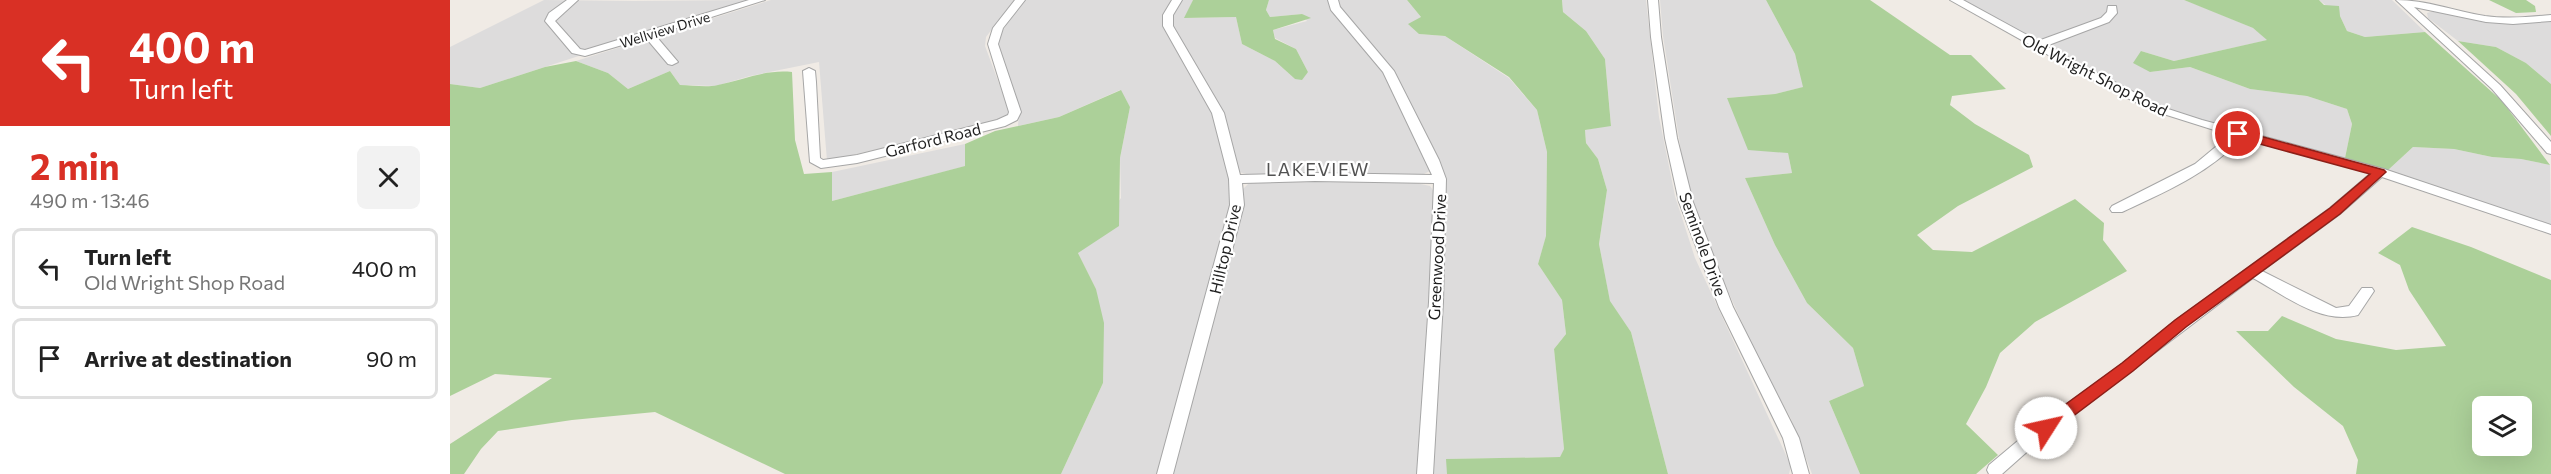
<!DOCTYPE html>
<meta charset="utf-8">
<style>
:root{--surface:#fff;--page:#f2f2f2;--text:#222;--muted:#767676;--line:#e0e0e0;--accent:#d93025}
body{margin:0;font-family:Commissioner,sans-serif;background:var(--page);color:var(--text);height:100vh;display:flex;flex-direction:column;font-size:22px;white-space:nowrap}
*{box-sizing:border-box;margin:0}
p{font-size:20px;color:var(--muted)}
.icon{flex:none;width:33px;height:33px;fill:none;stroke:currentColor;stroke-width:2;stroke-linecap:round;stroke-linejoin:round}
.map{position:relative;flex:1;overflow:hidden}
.side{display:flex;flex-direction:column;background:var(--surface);width:450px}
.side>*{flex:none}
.top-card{background:#d93025;color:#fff;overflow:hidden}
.fabs{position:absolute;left:2022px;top:396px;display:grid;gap:12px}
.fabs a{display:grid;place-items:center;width:60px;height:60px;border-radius:9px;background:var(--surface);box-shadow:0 6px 24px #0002;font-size:30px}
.pin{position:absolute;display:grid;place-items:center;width:51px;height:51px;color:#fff;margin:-26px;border:3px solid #fff;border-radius:50%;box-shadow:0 2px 6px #0007}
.me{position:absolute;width:66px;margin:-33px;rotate:55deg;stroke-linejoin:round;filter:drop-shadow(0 0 4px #0008)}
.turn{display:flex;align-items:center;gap:21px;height:126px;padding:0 30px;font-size:27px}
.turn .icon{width:78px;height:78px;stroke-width:2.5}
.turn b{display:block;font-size:42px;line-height:51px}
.round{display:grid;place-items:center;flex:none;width:63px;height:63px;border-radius:9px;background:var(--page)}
.summary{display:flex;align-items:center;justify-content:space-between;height:102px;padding:0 30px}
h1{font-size:36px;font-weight:700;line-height:45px;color:var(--accent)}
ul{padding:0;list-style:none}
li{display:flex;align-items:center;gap:18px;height:81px;margin:0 12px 9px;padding:0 18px;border:3px solid var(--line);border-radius:9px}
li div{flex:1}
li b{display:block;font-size:22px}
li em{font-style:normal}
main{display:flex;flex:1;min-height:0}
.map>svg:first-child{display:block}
.residential{fill:#dddcdc}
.forest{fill:#acd099;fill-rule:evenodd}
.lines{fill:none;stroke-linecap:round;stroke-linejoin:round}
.minor-casing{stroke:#a6a6a6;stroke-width:2}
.minor{fill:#fff;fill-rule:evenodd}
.route{fill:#d93025;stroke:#8d1f18;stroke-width:1.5}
.labels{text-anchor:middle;stroke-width:4.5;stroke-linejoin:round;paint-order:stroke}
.far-street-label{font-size:14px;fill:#1f1f1f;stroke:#fff}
.street-label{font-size:16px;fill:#1f1f1f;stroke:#fff}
.neighbourhood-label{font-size:18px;letter-spacing:1.5px;fill:#525252;stroke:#fff}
</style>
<main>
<section class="side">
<div class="top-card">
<div class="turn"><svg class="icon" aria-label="left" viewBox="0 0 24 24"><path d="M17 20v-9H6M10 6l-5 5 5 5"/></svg><div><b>400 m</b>Turn left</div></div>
</div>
<div class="summary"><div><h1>2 min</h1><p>490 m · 13:46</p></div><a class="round"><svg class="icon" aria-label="close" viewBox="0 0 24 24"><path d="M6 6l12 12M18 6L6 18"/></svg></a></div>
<ul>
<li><svg class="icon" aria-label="left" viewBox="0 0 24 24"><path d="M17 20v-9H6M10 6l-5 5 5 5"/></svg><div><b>Turn left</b><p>Old Wright Shop Road</p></div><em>400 m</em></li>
<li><svg class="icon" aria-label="arrive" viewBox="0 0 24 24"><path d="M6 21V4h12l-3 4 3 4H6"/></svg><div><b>Arrive at destination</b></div><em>90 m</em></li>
</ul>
</section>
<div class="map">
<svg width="2101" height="474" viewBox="0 0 2101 474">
<rect width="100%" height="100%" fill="#f0ebe5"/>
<!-- residential -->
<g class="residential">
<path d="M94,0L184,1L301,0L30,88L0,84V47Z"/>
<path d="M321,0H564L536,37L535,46L560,113L551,120L377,161L369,62L300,76L266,86L230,85L220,71L178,89L158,73L126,61Z"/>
<path d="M574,0H722L714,15L713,26L763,114L780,180L782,205L709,474H611L653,383L646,289L628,253L671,198L670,158L680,107L670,90L609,117L568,126L569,111L547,46L548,37Z"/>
<path d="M730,0H743L735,18L786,17L792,44L825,61L845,79L858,72L846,49L825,38L823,30L857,21L852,14L820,17L816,10L819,0H879L933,72L982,170L970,176L800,175L789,172L767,100L722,25V14Z"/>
<path d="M888,0H957L971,17L969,34L995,36L1059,78L1087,110L1097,152L1096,237L1088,264L1112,300L1116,334L1104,349L1114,449L1110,457L997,459V474H982L996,187L992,170L942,70L890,7Z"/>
<path d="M1112,0H1196L1209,117L1225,196L1245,258L1341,466L1339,474H1218L1181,332L1160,302L1149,244L1157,190L1148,159L1136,143L1135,130L1161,125L1155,59L1136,31L1113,12Z"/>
<path d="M1210,0H1316L1345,54L1354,87L1325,94L1277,98L1338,153L1342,173L1295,178L1325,245L1357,303L1403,348L1414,386L1379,401L1410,474H1362L1341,419L1307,356L1272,278L1244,206L1232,158L1213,36Z"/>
<path d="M1512,0H1734L1760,10L1803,28L1818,40L1724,61L1691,51L1700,72L1740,67L1800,89L1857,96L1897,109L1902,124L1895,158L1770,126L1709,106L1628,65Z"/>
<path d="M1869,0H1942L1975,32L1915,37L1897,31L1890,16Z"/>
<path d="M1984,11L2038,22H2101V84L2076,63L2046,47L2008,41L1978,18L1977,13Z"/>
<path d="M515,144L516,166L382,201V172Z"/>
<path d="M1963,147L2004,149L2042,157L2071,159L2100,165L2101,226L1937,171Z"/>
<path d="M846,180L966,183L980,186L985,193L968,474H722L786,237L793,204L792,190L799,183L807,181Z"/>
</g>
<!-- forest -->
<g class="forest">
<path d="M743,0H819L816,10L820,17L852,14L861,18L823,30L825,39L846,49L858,72L852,80L845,79L825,61L792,44L786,17L734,18Z"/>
<path d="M957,0H1112L1113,12L1136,31L1155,59L1161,126L1135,130L1136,143L1148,159L1157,190L1149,244L1160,301L1181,332L1218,474H997L996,459L1110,457L1114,449L1104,349L1116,334L1112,300L1088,264L1096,236L1097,152L1087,110L1059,77L995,36L969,34L958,24L971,17Z"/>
<path d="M1316,0H1420L1500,55H1521L1556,89L1502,96L1500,105L1525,124L1579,155L1583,167L1508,206L1467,235L1483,250L1522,252L1625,199L1654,223L1653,240L1677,271L1585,322L1550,353L1536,387L1516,424L1548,455L1526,474H1410L1379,401L1414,386L1403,348L1357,303L1325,245L1295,178L1342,173L1338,153L1298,150L1277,98L1325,94L1353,87L1345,54Z"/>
<path d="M1734,0H1869L1874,5L1889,6L1890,16L1897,31L1915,37L1975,32L2052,101L2100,165L2071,159L2042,157L2004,149L1963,147L1937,171L1895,158L1902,124L1897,109L1857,96L1800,89L1740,67L1700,72L1683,63L1691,51L1724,61L1817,40L1803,28Z"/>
<path d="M2039,0H2076L2085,6L2086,12L2066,13Z"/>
<path d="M2008,41L2046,47L2076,63L2101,84V136L2066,94Z"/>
<path d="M126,61L158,73L178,89L220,71L230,85C242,85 256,88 268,85C293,80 316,69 342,72L345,140L354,174L382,172V201L515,166V144L545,131L609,117L671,90L680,107L670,158L669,226L628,253L646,289L654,323L653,383L611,474H335L205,412L122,420L48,431L31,449L14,474H0V444L102,378L45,374L0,396V84L30,88L95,67Z"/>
<path d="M1962,227L2021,247L2101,280V474H1906L1908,460L1893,426L1844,387L1786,331H1818L1832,316L1886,339L1946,350L1996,346L1959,290L1950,265L1928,253ZM2032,406H2072V446H2032Z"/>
</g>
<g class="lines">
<!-- minor casing -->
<g class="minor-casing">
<g id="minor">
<path d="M117,0H128L105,21L130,49L135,50L299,0H315L205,35L228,62L222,65L218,64L196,38L135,56L122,53L95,21L99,13Z"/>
<path d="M565,0H575L553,28L548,44L571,112L567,120L555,126L407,163L371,168L360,162L353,71L359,68L365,71L366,82L370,158L373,160L407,155L547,120L558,115L559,112L538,44L543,28Z"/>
<path d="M722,0H732L723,15V26L774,113L790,175L865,173L982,175L933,72L881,10L878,0H888L890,7L944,71L989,160L996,179L993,302L983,474H967L979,302L984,183L865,181L792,183L794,205L723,474H707L780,205L779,179L762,113L713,26V15Z"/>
<path d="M1198,0H1208L1211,37L1227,138L1243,202L1283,307L1349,438L1359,474H1343L1333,438L1269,307L1229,202L1215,138L1201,37Z"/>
<path d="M1500,0H1513L1588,41L1651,18L1657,12L1658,6H1666L1667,13L1659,22L1596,46L1712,107L1752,120L1934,169L2101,225V234L1932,177L1890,214L1812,271L1886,308L1899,306L1912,288H1922L1924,291L1908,315C1871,325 1834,295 1803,278L1588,442L1552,474H1539L1537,470L1539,465L1576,434L1673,363L1726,320L1880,208L1921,173L1791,138C1760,173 1713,193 1672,212H1662L1660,209L1662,206L1745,164L1780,135L1704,111L1659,89Z"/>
<path d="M1946,0C1976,0 2005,11 2035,16C2057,19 2079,17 2101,15V21L2063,24L2036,22L1964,7L2050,85L2101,142V154L2097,153L2042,89Z"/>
</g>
</g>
<!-- minor -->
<use href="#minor" class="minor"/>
</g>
<!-- route -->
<path class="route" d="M1788,130L1934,170L1936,172L1890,214L1736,327L1683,371L1602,432L1596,434L1590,432L1588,428L1590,423L1672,363L1725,320L1880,208L1920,174L1784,137V131Z"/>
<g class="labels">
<!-- far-street labels -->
<g class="far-street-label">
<text transform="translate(215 30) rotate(-17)" y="5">Wellview Drive</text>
</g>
<!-- street labels -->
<g class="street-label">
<text transform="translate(1645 75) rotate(27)" y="6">Old Wright Shop Road</text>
<text transform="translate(483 140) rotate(-14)" y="6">Garford Road</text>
<text transform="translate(1253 244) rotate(70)" y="6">Seminole Drive</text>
<text transform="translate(775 249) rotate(-77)" y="6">Hilltop Drive</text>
<text transform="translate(987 257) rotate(-87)" y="6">Greenwood Drive</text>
</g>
<!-- neighbourhood labels -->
<g class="neighbourhood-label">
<text x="868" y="176">LAKEVIEW</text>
</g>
</g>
</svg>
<div class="fabs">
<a><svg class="icon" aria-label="layers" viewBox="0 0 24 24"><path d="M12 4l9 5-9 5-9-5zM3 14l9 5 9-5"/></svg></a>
</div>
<div class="pin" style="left:1788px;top:134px;background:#d93025"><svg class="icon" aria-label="arrive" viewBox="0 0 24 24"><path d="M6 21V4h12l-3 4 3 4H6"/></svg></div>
<svg class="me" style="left:1596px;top:428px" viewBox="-20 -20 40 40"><circle r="19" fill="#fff"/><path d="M0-13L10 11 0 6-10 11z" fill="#d93025"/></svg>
</div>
</main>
